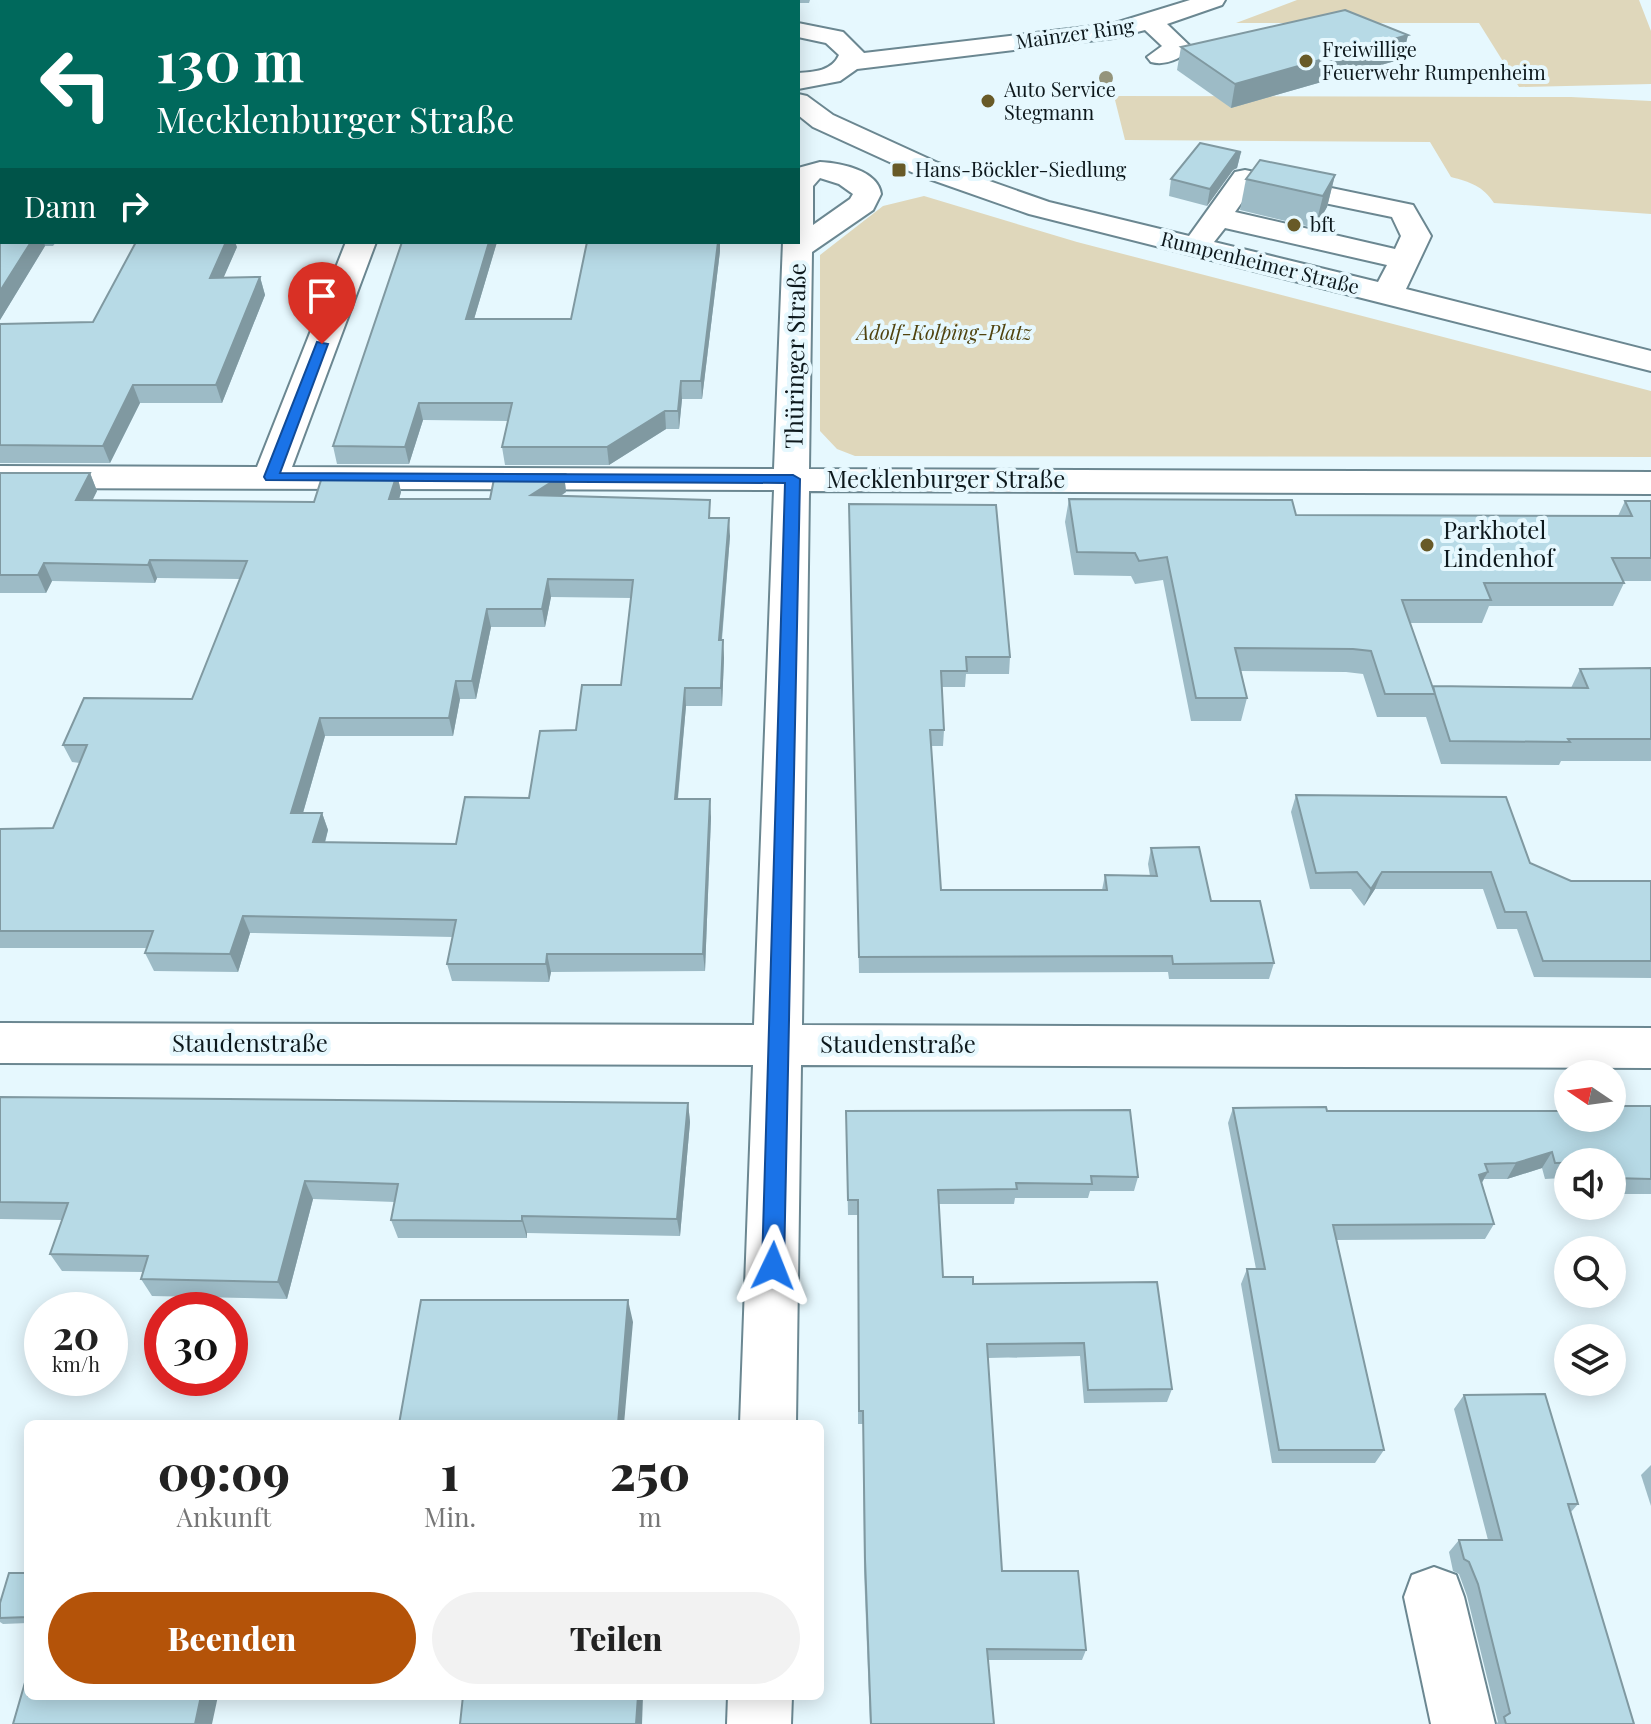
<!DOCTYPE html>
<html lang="de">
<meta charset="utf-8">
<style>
:root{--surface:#fff;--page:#f2f2f2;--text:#222;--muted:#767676;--accent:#b45309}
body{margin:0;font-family:"Playfair Display",serif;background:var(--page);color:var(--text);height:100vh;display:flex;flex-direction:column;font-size:30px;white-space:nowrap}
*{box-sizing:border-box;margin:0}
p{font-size:26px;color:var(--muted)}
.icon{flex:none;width:44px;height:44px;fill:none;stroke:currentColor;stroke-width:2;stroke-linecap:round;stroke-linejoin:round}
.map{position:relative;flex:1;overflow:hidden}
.side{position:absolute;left:24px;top:1420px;width:800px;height:280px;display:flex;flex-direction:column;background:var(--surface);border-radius:12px;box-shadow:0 4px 20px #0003}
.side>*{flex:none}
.banner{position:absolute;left:0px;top:0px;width:800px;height:244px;box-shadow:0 4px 20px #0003;background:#00695c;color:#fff;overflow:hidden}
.needle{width:52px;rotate:283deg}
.tools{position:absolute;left:1554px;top:1060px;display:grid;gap:16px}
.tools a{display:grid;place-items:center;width:72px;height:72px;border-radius:50%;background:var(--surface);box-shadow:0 4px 20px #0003;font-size:40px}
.speed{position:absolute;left:24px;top:1292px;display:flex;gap:16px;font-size:40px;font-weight:700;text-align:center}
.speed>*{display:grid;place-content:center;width:104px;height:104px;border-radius:50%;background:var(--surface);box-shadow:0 4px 20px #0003;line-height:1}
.speed small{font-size:20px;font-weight:400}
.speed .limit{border:12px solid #d22;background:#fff;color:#111}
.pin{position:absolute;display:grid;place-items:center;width:68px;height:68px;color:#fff;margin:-82px -34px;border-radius:50% 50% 50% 0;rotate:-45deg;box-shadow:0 0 8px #0007}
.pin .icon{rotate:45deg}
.me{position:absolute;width:88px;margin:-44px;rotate:2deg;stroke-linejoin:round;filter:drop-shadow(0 0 6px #0008)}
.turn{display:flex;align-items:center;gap:28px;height:168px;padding:0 24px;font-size:36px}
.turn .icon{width:104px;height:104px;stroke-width:2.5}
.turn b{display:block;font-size:56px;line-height:68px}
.then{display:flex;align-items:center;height:76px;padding:0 24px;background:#0003;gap:16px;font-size:30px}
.eta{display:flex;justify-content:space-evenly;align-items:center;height:136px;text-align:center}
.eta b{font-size:48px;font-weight:800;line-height:56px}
.button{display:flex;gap:16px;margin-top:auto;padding:16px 24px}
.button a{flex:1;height:92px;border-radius:48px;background:var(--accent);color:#fff;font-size:32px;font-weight:800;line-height:92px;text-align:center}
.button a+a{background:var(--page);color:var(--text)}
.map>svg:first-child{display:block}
.green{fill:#dfd7bb}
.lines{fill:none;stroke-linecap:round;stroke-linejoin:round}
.minor-casing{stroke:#6b8791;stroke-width:4}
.minor{fill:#fff;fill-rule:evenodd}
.tree{fill:#94947b}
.wall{fill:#9dbbc6;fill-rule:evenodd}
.shaded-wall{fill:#8099a1}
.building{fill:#b7dae6;stroke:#8099a1;stroke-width:2;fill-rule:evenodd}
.route{fill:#1a73e8;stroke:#114b97;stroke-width:2}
.poi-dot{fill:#685a27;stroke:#e6f8fe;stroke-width:3}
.labels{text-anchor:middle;stroke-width:8;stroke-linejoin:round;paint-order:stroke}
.far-street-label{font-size:20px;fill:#0d181c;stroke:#e6f8fe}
.far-poi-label{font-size:20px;fill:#0d181c;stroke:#e6f8fe;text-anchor:start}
.far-park-label{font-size:20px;font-style:italic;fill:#50430f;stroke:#e6f8fe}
.street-label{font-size:24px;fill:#0d181c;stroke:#e6f8fe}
.poi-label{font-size:24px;fill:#0d181c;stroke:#e6f8fe;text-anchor:start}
</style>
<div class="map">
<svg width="1651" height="1724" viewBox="0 0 1651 1724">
<rect width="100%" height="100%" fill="#e6f8fe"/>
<!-- green -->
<g class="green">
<path d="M1297,0H1639L1651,31V84L1519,87L1479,23H1236Z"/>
<path d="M1114,96L1571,97L1651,101V214L1494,203C1483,186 1470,182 1451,177L1430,142L1125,140Z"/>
<path d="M924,196L1077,242L1651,391V457L855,456L837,449L820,431V255L883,206Z"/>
</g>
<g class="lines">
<!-- minor casing -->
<g class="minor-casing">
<g id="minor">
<path d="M643,0H669L670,2H644Z"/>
<path d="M1190,0H1225L1222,5L1167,24L1191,47C1182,59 1165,66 1151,62L1147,57L1162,46L1145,30L1113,38L857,69L840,81L798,89V73C814,72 832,71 839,55L826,43L798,37V23L843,32L864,53L1112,24Z"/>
<rect x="0" y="35" width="2" height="16"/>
<path d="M798,94L807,96L833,115L938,163L1049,202L1189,236L1235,172L1245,170L1413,205L1431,236L1406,289L1651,351V371L1029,214L918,175L813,127L798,115ZM1252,188L1392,217L1401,236L1395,249L1235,212ZM1225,228L1387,265L1378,282L1214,242Z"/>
<path d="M820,162C840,163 878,170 881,194L873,210L812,252L809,469L1651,472V494L809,491L802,1025L1651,1028V1068L801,1065L796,1424H740L753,1065L0,1063V1023L754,1025L774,490L0,488V466L257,467L346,242H376L292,467L774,469L783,242H798V168ZM820,178L839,184L853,194L850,199L813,225V186Z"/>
<path d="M1434,1567L1456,1575L1464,1597L1495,1724H1431L1404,1597L1412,1575Z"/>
<path d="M728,1696H792L791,1724H727Z"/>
</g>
</g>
<!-- minor -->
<use href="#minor" class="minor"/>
</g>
<!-- trees -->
<circle class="tree" cx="1106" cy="78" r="7"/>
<!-- wall -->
<g class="wall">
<path d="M724,0H810L809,3H798V2H727Z"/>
<path d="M1408,35L1402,59L1231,108L1177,70L1181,47Z"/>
<path d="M1241,152L1237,168L1233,170L1207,206L1169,196L1171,179Z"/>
<path d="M1335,175L1327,207L1315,228L1240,210L1246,179Z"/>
<path d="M2,242H56L53,246H45L0,320Z"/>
<path d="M402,242H497L474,319H571L720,251L702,399H682L679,429H666L609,465H505L502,447L508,421L423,420L409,464H337L333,446Z"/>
<path d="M237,247L223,278L260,277L265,295L222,403H140L110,463H0V324L93,322Z"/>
<path d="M0,473H90L97,491L92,500L314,502L397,474L401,492L399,499H490L564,474L566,492L561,496L711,518L730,536L722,640L724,658L722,706H686L678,799L711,817L705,971L551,972L549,982L452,981L447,964L453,937L250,933L238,972L154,971L145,953L147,948H0V829L53,828L80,763L72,762L63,745L192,699L240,579L157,578L155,583L52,581L46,593H0ZM551,597L631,598L621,685L576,730L529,798L456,844L325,843L328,830L322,813H303L325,736H453L460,699H476L491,627H545Z"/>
<path d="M1069,499L1296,515L1618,516L1625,501H1651V581H1622L1624,583L1613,606H1489L1482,623H1410L1432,687L1571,688L1580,669L1651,668V761H1561L1559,765L1441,764L1426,717H1377L1363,674L1346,672L1241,671L1247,698L1241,721H1191L1163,580L1135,584L1131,576L1074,575L1065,522Z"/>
<path d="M849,504L1010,657L1009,674H966L965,687H942L944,730L943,746H931L941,890H1102L1105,875L1150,876L1148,864L1151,848L1211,901L1274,963L1269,979H1169L1168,972L859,973Z"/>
<path d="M1296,795L1530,863L1571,881H1651V978L1534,977L1517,929H1497L1483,889H1375L1364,906L1351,889H1310L1291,812Z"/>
<path d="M0,1097L688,1103L690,1122L680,1236L527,1233V1238H398L391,1220L395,1202L313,1199L287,1299L152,1296L141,1279L143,1272L62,1271L50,1254L62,1220L0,1219Z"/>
<path d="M1651,1106V1194H1612V1162H1568V1193L1563,1178L1545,1179L1542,1168L1507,1179H1484L1482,1183L1494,1224L1485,1239L1336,1240L1384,1450L1375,1463H1272L1241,1284L1247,1269H1256L1228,1123L1233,1108L1568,1118Z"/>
<path d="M846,1126L1138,1177L1134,1191H1090L1088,1198H1015L1014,1204H939L943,1277L973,1284L1172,1389L1167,1402L1084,1403L1080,1356L988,1358L1002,1571L1086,1650L1082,1660H988L994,1724H870L864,1571L863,1424H858V1215H848Z"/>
<path d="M1464,1395L1578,1504L1571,1512L1634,1724H1496L1498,1722L1467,1596L1459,1574L1453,1571L1449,1552L1459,1540H1488L1454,1409Z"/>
<path d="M1651,1465V1506L1641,1475Z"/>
<path d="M28,1573V1623L3,1624L0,1622V1603Z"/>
</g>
<!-- shaded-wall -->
<g class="shaded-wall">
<path d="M1408,35L1402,59L1231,108L1235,84Z"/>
<path d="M1241,152L1237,168L1233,170L1207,206L1210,189L1236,153Z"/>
<path d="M1335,175L1327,207L1315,228L1323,196Z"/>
<path d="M31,242H44L45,246L0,320V291Z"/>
<path d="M226,242H235L237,247L216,295L210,278Z"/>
<path d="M489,242H497L469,336L466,319Z"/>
<path d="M718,242H720V251L702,399L701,381Z"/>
<path d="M260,277L265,295L222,403L216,385Z"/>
<path d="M681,381L682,399L679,429L678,411Z"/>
<path d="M133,385L140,403L110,463L103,446Z"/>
<path d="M419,403L423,420L409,464L405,447Z"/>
<path d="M665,411L666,429L609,465L607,447Z"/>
<path d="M90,473L97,491L84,518L76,500Z"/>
<path d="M397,474L401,492L394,517L389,499Z"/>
<path d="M564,474L566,492L534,513L531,495Z"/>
<path d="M729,518L730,536L720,658L719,640Z"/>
<path d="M150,560L157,578L155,583L148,565Z"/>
<path d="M44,563L52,581L46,593L38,575Z"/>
<path d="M548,579L551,597L545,627L542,609Z"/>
<path d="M487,609L491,627L476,699L472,681Z"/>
<path d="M723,640L724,658L722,706L721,688Z"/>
<path d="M456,681L460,699L453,736L449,718Z"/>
<path d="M685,688L686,706L676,816L675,799Z"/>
<path d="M320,718L325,736L298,830L291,813Z"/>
<path d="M710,799L711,817L705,971L703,954Z"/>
<path d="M322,813L328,830L320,860L313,842Z"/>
<path d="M1382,872L1375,889L1364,906L1371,889Z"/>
<path d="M243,916L250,933L238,972L230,954Z"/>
<path d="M547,954L551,972L549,982L546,964Z"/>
<path d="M688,1103L690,1122L680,1236L677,1219Z"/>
<path d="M1552,1152L1542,1168L1507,1179L1516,1163Z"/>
<path d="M1488,1172L1479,1187V1175Z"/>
<path d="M305,1181L313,1199L287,1299L278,1282Z"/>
<path d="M522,1216L527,1233V1238L522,1221Z"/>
<path d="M628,1300L633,1322L624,1424H618Z"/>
<path d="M201,1696H218L212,1724H195Z"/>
<path d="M638,1696H643L642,1724H636Z"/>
</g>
<!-- building -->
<g class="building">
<path d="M1345,10L1408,35L1235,84L1181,47Z"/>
<path d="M0,63H2V242H31L0,291Z"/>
<path d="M1200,143L1241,152L1236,153L1210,189L1171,179Z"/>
<path d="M1260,160L1335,175L1323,196L1246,179Z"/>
<path d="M136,242H226L210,278L260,277L216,385H133L103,446L0,445V324L93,322Z"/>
<path d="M402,242H489L466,319H571L587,242H718L701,381H681L678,411H665L607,447H502L512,403H419L405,447L333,446Z"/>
<path d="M0,473H90L76,500L314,502L323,474H397L389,499H490L495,474H564L531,495L710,500L709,518H729L719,640H723L721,688H685L675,799H710L703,954H547L546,964H447L456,920L243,916L230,954L145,953L153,931H0V829L53,828L87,745H63L84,698L192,699L247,561L150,560L148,565L44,563L38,575H0ZM548,579L633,580L621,685H582L576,730L540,731L529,798L465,797L456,844L313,842L322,813H291L320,718H449L456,681H472L487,609H542Z"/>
<path d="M1069,499L1292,500L1296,515L1632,516L1625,501H1651V558H1612L1624,583H1484L1491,600H1402L1435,694L1433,686L1588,688L1580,669L1651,668V739H1568L1570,742L1450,741L1435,694H1385L1371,651L1353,649L1235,648L1247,698H1196L1167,557L1139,561L1135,553L1077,552Z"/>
<path d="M849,504L996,505L1010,657H966L967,671H941L944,730H930L941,890H1107L1105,875L1157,876L1151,848L1199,847L1211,901H1260L1274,963L1173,964L1172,956L859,957Z"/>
<path d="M1296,795L1506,797L1530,863L1571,881H1651V961H1543L1526,912H1505L1491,872H1382L1371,889L1357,872L1316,873Z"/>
<path d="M0,1097L688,1103L677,1219L522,1216V1221L391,1220L398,1184L305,1181L278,1282L141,1279L148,1256L50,1254L68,1203L0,1202Z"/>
<path d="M1612,1106H1651V1179L1612,1178V1162L1555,1163L1552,1152L1516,1163L1485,1164L1488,1172L1479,1175L1494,1224L1333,1225L1384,1450H1279L1247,1269H1265L1233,1108L1326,1107L1327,1111H1568V1118H1612Z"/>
<path d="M1130,1110L1138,1177L1091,1176L1092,1184L1016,1183L1017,1189L938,1190L943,1277H973V1284L1157,1282L1172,1389L1088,1390L1084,1343L987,1344L1002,1571H1078L1086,1650L987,1649L994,1724H871L865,1559L863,1411H859L858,1200H848L846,1111Z"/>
<path d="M421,1300H628L618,1424H399Z"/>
<path d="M1545,1394L1578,1504H1568L1634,1724H1506L1504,1717L1510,1713L1478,1584L1469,1562L1464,1559L1459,1540H1502L1464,1395Z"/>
<path d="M9,1573H28V1617L0,1618V1603Z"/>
<path d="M28,1672V1696H201L195,1724H13Z"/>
<path d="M463,1696H638L636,1724H460Z"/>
</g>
<!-- route -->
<path class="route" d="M317,342L328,344L280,473L793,475L800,479L784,1266L781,1273L773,1276L765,1273L762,1266L785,483L266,480L264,477Z"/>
<!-- markers -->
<g class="poi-dot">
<circle cx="1306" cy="61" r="8"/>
<circle cx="988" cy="101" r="8"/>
<rect x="891" y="162" width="16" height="16" rx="4"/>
<circle cx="1294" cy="225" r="8"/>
<circle cx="1427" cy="545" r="8"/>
</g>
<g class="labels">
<!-- far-street labels -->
<g class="far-street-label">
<text transform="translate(1075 34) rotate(-8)" y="7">Mainzer Ring</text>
<text transform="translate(1260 263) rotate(14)" y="7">Rumpenheimer Straße</text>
</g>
<!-- far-poi labels -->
<g class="far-poi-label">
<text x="1322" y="57">Freiwillige<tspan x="1322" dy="23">Feuerwehr Rumpenheim</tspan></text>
<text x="1004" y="97">Auto Service<tspan x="1004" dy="23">Stegmann</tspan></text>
<text x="915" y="177">Hans-Böckler-Siedlung</text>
<text x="1310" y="232">bft</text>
</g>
<!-- far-park labels -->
<g class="far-park-label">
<text x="944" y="340">Adolf-Kolping-Platz</text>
</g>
<!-- street labels -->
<g class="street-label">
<text transform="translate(796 356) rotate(-89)" y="8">Thüringer Straße</text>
<text x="946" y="488">Mecklenburger Straße</text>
<text x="250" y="1052">Staudenstraße</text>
<text x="898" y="1053">Staudenstraße</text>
</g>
<!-- poi labels -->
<g class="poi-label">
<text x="1443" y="539">Parkhotel<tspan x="1443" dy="28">Lindenhof</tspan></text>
</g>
</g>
</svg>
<div class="tools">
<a><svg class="needle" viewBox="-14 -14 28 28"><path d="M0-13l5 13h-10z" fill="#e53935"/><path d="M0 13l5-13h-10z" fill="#767676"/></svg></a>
<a><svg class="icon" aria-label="sound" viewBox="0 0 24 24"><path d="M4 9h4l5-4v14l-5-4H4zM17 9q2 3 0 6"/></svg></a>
<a><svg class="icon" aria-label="search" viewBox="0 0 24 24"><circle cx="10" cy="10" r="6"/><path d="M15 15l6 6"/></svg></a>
<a><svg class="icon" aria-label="layers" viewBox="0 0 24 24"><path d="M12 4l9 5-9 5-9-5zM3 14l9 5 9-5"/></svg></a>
</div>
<div class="speed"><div>20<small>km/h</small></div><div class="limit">30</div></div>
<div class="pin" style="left:322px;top:344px;background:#d93025"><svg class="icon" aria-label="arrive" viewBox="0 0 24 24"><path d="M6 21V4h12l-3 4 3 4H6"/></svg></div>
<svg class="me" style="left:773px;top:1266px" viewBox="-20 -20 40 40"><path d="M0-17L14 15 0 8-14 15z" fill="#1a73e8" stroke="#fff" stroke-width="4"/></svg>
<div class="banner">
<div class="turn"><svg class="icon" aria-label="left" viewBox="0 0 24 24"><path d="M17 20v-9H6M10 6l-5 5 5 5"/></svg><div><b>130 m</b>Mecklenburger Straße</div></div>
<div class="then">Dann<svg class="icon" aria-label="right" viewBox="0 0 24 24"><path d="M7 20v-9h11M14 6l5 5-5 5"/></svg></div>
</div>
<section class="side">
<div class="eta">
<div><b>09:09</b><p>Ankunft</p></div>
<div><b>1</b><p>Min.</p></div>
<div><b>250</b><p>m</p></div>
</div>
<div class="button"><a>Beenden</a><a>Teilen</a></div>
</section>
</div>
